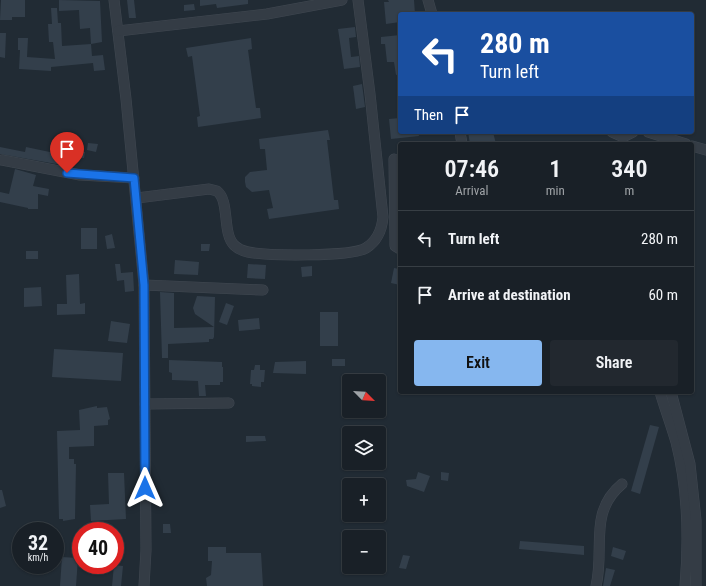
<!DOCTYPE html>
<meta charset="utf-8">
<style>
:root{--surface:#192027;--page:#22282f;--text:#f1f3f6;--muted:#9fa3a7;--line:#373e44;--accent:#86b7ef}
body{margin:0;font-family:"Roboto Condensed",sans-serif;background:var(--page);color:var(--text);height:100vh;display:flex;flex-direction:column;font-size:15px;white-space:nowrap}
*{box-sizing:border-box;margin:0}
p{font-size:13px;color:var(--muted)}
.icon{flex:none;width:22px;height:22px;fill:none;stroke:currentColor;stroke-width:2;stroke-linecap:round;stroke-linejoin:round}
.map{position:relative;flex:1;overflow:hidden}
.details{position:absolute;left:398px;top:142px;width:296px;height:252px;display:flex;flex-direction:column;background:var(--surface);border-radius:4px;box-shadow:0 1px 3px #0004,0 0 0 1px var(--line)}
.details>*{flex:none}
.guide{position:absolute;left:398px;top:12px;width:296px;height:122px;border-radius:4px;box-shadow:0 1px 3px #0004,0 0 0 1px var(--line);background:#1a4fa0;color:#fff;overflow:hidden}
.needle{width:26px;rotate:114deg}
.tools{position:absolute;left:342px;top:374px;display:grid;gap:8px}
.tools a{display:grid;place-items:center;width:44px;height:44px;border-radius:4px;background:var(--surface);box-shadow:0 1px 3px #0004,0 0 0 1px var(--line);font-size:20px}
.speed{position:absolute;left:12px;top:522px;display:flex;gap:8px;font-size:20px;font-weight:700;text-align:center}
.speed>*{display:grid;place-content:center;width:52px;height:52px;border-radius:50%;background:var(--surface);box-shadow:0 1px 3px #0004,0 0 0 1px var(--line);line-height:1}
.speed small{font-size:10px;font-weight:400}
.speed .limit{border:6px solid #d22;background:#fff;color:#111}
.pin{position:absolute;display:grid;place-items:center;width:34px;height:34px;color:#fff;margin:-41px -17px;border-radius:50% 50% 50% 0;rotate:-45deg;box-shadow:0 0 4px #0007}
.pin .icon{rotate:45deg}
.me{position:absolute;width:44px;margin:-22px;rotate:0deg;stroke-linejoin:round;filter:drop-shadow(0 0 3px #0008)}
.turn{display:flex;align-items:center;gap:14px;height:84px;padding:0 16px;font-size:18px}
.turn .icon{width:52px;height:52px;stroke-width:2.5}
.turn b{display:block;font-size:28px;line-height:34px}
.then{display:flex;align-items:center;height:38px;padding:0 16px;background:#0003;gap:8px;font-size:15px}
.eta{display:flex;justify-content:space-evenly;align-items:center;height:68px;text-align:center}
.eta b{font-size:24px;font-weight:600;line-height:28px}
.primary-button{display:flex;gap:8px;margin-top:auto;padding:8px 16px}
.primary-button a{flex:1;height:46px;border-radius:4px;background:var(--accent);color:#111;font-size:16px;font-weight:600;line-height:46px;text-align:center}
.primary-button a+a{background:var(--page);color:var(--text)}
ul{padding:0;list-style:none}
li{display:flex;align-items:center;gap:12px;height:56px;padding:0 16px;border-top:1px solid var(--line)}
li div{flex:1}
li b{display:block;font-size:15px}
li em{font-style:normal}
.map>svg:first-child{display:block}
.building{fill:#333f4b}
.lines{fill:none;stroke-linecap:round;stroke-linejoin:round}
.minor-casing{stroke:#404851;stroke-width:11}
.minor{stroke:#343c45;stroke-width:10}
.route-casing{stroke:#114b97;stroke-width:10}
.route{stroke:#1a73e8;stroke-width:7}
</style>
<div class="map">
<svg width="706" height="586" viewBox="0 0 706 586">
<rect width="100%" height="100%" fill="#212b34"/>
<!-- building -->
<g class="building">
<path d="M1,0H25V17H12V20H0Z"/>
<path d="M59,0L100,1L102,42L91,44L90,28L80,29L79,10L59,11Z"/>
<path d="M127,0H134L136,18H129Z"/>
<path d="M200,0H248V4L217,8L216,4L200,6Z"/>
<path d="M388,0H414L415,14H400V22L386,24L384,2H389Z"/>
<path d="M194,4L195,10L184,11V5Z"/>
<path d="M51,8H57L58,23H61L62,46L91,44L92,56L103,55L105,70L94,71L93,63L51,67V71L19,69L20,50H18V38H28L27,57L55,59L53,42H49L48,24H52Z"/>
<path d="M355,27L356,37L349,38L351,57L359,56L360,67L344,69L338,29Z"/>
<path d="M0,33H6L5,58L0,57Z"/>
<path d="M400,35V74L396,75L394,62H387L385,44H381V37Z"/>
<path d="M251,38L252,49L248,50L256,108H260L261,118L198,127L197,117L200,116L192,56L188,57L186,48Z"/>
<path d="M362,84L365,107L356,109L353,86Z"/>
<path d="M400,118V132H418L419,136L391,139L389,119Z"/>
<path d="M328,130L330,140H327L334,200H338L339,209L269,219L267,209L273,208L269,190L252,192L246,187L245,182V177L250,172L267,170L265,149H260L259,139Z"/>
<path d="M468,132H493L496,144H470Z"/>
<path d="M88,143L98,144L96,152L87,150Z"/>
<path d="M0,147L25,152L26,147L64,155L62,165L0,154Z"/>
<path d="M72,150L85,152L84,158L71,156Z"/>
<path d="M15,169L36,175L33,186L49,189L48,196L38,194V209H28V208L0,202V192L9,194Z"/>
<rect x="81" y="228" width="16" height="21"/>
<path d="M112,234L115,248L107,249L105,236Z"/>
<path d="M201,244H210L209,251H201Z"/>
<rect x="26" y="251" width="12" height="8"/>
<path d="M175,260L199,262L198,275L174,274Z"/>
<path d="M115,264H120L121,273L133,272L134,291L125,292L124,280L117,281Z"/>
<path d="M248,264L266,265L265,279L247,278Z"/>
<path d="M312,266V276L302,277L301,267Z"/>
<path d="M394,268L400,269V285L391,283Z"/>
<path d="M79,274L80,304L85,303V314L57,315V304H67L66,275Z"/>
<path d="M41,287L42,306L24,307V288Z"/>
<path d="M160,292L174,293V328L214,327L195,314L193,308L197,296L215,297L214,337L213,339H209V342L168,344V358H162Z"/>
<path d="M226,303L234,306L227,325L219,322Z"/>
<rect x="320" y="312" width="18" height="34"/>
<path d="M259,318L260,329L239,331L238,320Z"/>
<path d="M111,321L130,324L127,343L108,341Z"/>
<path d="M54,349L123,353L121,381L52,377Z"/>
<rect x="332" y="359" width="13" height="7"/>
<path d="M169,360L222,362V367H223V382H220V385H205L206,396H199L198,381L172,380V373L169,372Z"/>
<path d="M306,361V374L273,373L275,362Z"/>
<path d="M255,365H260V370H265L264,382H261V387L252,386V384H250L251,370H254Z"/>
<path d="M97,406V408L107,407L110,419L108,420V425L94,426V446L69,447V459H74V464H76L75,519L63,521V519H59L57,431L80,430L79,410Z"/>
<path d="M650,425L659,427L640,494L631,491Z"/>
<path d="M246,436H265L266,441L246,442Z"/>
<path d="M418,472L430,476L424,492L407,486L406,480L416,479Z"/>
<path d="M441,472L449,473L448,481L441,480Z"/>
<path d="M108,473H124L126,519L91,521L90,505L109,504Z"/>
<path d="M0,490H2L6,506L0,508Z"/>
<path d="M163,524H170L171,533H163Z"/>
<path d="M520,541L584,546V555L519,549Z"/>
<path d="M208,547H226V553H261L263,586H207L206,578L211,575L212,561H208Z"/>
<path d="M613,547L626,551L623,560L611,556Z"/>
<path d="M403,555L410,556L406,569L399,568Z"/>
<path d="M62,557L78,558L76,586H60Z"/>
<path d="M114,565L123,566L121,586H112Z"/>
<path d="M606,568L615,570L610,586H603Z"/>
</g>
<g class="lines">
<!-- minor casing -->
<g class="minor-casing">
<g id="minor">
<path d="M114,0L126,99L144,285L146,550L144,586"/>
<path d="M428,0L432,14"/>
<path d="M118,31L267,14L342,0"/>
<path d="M460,132L462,144"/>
<path d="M612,132L623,137L633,132"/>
<path d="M648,132L686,144"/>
<path d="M692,146L706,150"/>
<path d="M394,159L395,246L400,249"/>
<path d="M2,160L80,175L134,178"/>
<path d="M137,198L209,189L217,191C230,201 222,233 234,245C237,248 243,251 248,252C266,256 352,257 366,248C377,241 382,229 383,217L370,94L358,0"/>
<path d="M144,285L263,290"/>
<path d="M660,392C665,409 671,425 676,442C688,489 689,538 685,586"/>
<path d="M671,392L690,464L696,520V586"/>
<path d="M145,404L229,403"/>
<path d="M596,586C605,549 588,512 622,484"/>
</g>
</g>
<!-- minor -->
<use href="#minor" class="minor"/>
</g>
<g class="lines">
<!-- route casing -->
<g class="route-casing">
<path id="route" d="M67,173L134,178L144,285L145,488"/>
</g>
<!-- route -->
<use href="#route" class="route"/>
</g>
</svg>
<div class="tools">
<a><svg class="needle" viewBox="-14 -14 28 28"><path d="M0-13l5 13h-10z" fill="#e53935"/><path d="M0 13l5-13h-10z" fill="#9fa3a7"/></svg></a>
<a><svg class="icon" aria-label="layers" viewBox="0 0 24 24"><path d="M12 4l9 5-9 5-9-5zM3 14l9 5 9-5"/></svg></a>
<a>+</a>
<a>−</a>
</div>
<div class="speed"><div>32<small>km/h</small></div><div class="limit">40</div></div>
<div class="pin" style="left:67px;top:173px;background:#d93025"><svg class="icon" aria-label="arrive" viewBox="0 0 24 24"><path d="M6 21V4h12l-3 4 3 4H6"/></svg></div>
<svg class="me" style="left:145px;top:488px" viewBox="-20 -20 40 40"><path d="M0-17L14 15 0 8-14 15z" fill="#1a73e8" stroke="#fff" stroke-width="4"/></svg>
<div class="guide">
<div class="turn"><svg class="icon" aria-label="left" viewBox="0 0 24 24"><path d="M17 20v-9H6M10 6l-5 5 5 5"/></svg><div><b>280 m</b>Turn left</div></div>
<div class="then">Then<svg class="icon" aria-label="arrive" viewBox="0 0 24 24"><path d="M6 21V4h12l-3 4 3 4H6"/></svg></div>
</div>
<section class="details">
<div class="eta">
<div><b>07:46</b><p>Arrival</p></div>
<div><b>1</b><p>min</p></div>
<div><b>340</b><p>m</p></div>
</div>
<ul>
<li><svg class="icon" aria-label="left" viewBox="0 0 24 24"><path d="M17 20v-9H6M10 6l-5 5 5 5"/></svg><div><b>Turn left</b></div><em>280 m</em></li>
<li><svg class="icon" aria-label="arrive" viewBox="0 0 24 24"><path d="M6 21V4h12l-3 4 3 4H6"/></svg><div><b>Arrive at destination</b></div><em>60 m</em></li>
</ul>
<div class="primary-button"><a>Exit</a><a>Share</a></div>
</section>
</div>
